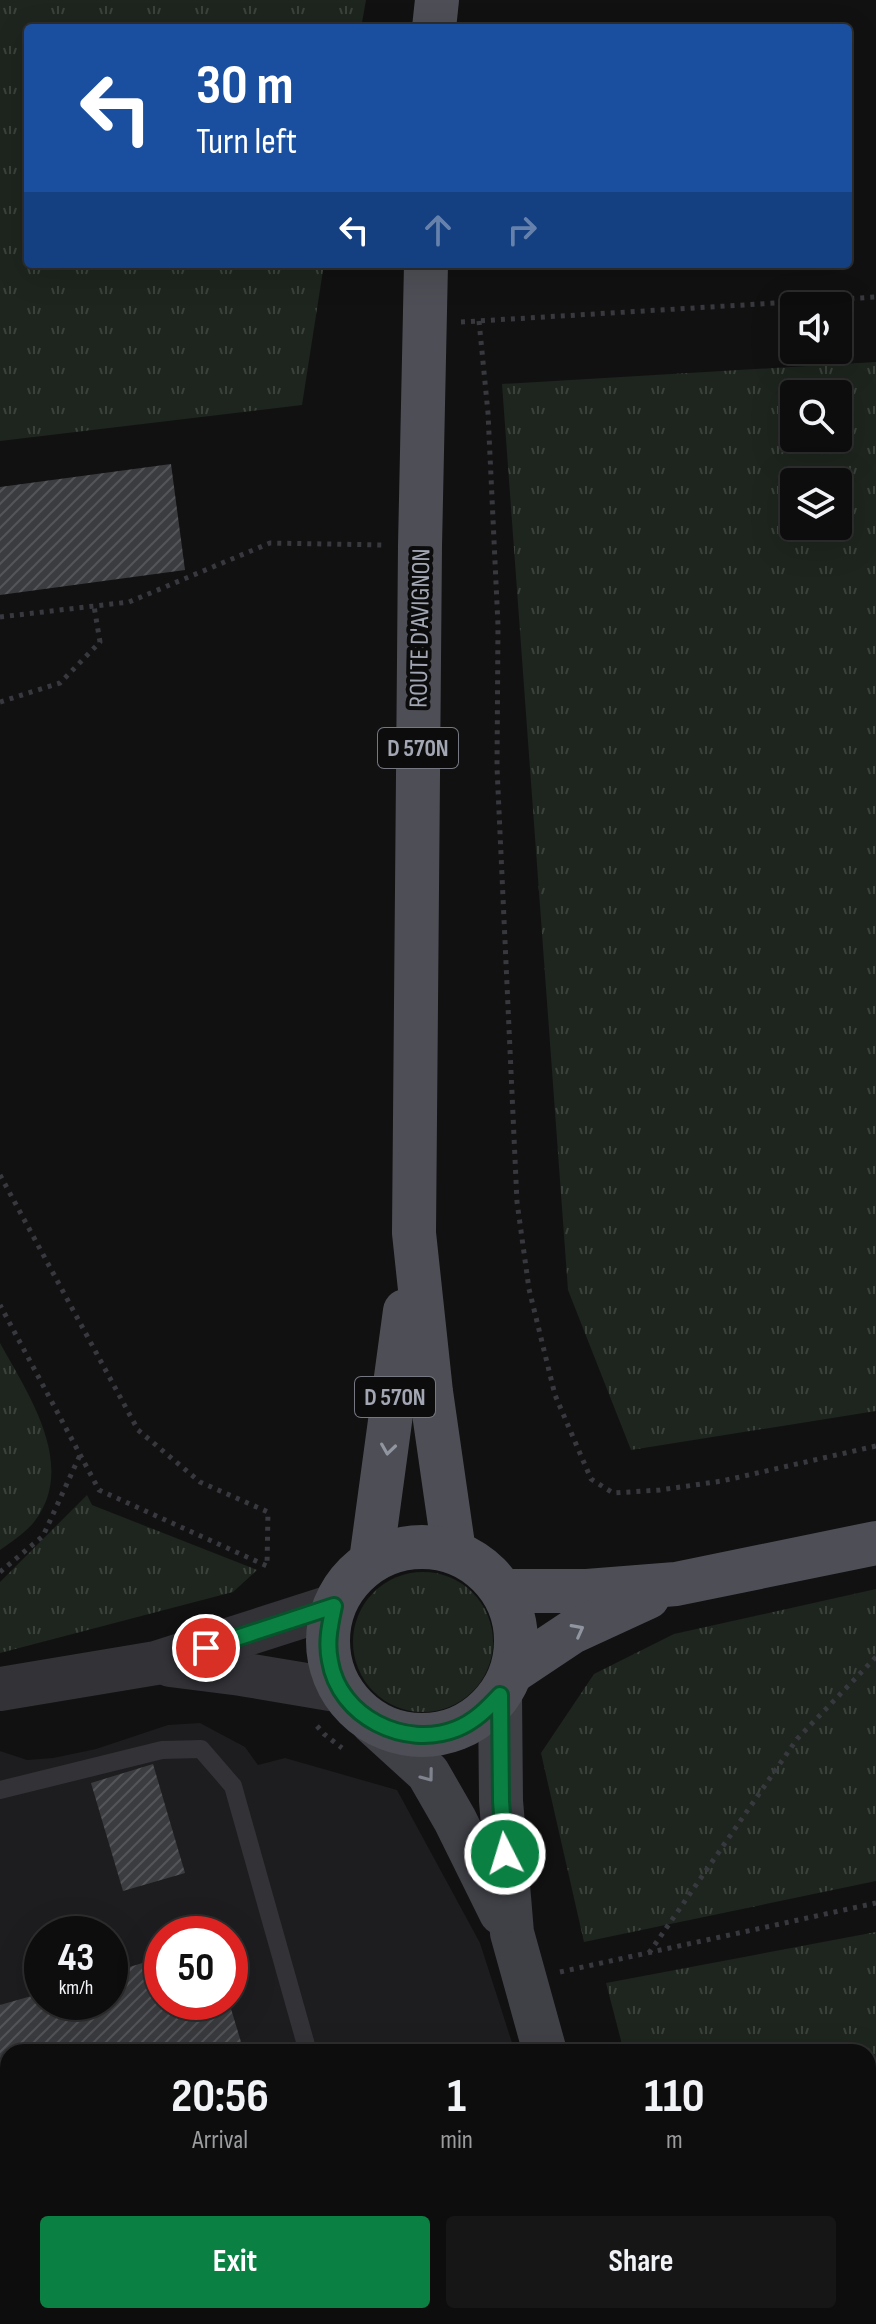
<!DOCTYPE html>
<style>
:root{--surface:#0d0d0e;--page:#161617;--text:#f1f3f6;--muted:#9a9c9e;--line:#2d2d2e;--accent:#0b8043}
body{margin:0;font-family:"Sofia Sans Condensed",sans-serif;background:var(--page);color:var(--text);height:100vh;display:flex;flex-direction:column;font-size:30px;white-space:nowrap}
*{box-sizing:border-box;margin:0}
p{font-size:26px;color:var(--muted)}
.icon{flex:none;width:44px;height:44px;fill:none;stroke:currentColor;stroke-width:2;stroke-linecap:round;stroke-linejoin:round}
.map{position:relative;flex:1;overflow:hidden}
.sheet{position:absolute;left:0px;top:2044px;width:876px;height:280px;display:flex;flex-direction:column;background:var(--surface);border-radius:24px 24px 0 0;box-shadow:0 8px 32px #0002,0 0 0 2px var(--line)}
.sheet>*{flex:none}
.hud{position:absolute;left:24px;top:24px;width:828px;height:244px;border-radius:8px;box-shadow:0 8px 32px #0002,0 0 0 2px var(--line);background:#1a4fa0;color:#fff;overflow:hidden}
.tools{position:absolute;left:780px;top:292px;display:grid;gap:16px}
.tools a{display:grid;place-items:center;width:72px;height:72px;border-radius:8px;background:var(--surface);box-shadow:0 8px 32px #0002,0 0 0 2px var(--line);font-size:40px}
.speed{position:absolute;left:24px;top:1916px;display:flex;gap:16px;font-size:40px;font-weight:700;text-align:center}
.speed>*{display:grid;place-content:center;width:104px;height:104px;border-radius:50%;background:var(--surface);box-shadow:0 8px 32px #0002,0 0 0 2px var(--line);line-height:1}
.speed small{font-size:20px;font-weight:400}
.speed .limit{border:12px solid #d22;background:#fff;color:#111}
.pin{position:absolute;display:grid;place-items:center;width:68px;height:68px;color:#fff;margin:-34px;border:4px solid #fff;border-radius:50%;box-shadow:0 2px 8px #0007}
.me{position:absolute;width:88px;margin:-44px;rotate:355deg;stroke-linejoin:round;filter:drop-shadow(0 0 6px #0008)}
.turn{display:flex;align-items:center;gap:28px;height:168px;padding:0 40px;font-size:36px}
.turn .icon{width:104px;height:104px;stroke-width:2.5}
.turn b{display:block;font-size:56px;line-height:68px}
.lanes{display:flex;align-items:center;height:76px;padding:0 40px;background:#0003;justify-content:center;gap:40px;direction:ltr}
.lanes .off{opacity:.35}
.eta{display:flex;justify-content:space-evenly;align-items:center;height:136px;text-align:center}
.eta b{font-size:48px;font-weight:700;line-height:56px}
.cta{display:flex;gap:16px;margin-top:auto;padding:16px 40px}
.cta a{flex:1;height:92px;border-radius:8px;background:var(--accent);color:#fff;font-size:32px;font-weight:700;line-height:92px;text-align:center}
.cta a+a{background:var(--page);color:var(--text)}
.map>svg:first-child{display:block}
.built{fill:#1d1d1f;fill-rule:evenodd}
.grass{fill:url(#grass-tufts);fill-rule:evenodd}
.building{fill:url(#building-hatch)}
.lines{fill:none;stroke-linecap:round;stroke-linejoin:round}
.path{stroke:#38393e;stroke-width:5;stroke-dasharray:4 6;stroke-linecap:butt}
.service{stroke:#323237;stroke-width:18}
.tertiary{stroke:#323237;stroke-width:44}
.secondary{stroke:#404147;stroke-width:44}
.primary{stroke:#4e4f56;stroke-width:44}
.oneway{stroke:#9195a0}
.oneway2{stroke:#80838d}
.route-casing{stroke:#07532c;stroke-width:20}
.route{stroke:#0b8043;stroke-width:14}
.labels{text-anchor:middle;stroke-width:8;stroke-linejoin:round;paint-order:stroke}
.shield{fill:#0c0c0d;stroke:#757881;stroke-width:2}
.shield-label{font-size:24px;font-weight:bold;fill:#a2a7b3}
.street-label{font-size:26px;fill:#a2a7b3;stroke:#0c0c0d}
</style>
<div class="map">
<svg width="876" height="2324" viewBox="0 0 876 2324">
<defs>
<pattern id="grass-tufts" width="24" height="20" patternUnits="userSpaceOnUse" patternTransform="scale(2)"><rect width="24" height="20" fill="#1d251e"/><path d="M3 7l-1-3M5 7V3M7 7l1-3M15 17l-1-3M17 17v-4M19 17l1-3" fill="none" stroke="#3b423c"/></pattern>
<pattern id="building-hatch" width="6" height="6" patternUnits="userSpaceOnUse" patternTransform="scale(2)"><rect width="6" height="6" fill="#3b3c3f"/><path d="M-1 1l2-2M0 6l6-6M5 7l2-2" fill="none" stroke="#545558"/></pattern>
</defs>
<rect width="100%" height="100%" fill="#111112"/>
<!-- built -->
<path class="built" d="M200,1723L245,1747L258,1765L285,1758L397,1790L480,1943L515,2052H8V2316H597L600,2324H0V1751L27,1760L53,1758L96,1749L168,1725ZM42,1934H110V2002H42ZM162,1934H230V2002H162Z"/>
<!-- grass -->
<g class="grass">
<path d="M0,0H366L361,28H28V264H324L302,405L0,441Z"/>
<path d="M876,362V1411L631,1450L568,1290L502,384ZM838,394V438H794V394ZM838,482V526H794V482Z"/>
<path d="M0,1343C28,1394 78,1466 34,1522C25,1533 11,1542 0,1550Z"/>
<path d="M87,1495L92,1505L257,1570L233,1592L0,1653V1582Z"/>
<circle cx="423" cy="1642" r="70"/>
<path d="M876,1589V1881L584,1942L541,1753L594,1674L674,1634Z"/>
<path d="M876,1932V2072L868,2079V2052H624L606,1983Z"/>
</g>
<!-- building -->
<g class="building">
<path d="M171,464L185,570L0,595V487Z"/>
<path d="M153,1764L185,1873L123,1891L91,1783Z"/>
<path d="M162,1957V2002H229L244,2052H8V2288L0,2290V2005L42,1993V2002H110V1973Z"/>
</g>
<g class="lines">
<!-- path -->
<g class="path">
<path d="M479,321L488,413L498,625L497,767L517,1202L529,1289L555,1395L591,1479L613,1493L660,1490L722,1481L876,1446"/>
<path d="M461,322L876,297"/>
<path d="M0,617L129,602L270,543L383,545"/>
<path d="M0,702L60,683L100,642L94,606"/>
<path d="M0,1175L138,1430L200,1482L268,1512L267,1566L99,1490L0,1305"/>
<path d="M0,1572L43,1536L80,1455"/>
<path d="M317,1726L324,1734L342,1748"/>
<path d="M649,1953L797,1739L876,1657"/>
<path d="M560,1972L876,1903"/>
</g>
<!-- service -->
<g class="service">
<path d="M0,1790L162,1750L201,1749L233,1786L308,2052"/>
<path d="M32,2316L34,2324"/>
<path d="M110,2316L112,2324"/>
<path d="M199,2316L201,2324"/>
<path d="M385,2316L388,2324"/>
<path d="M0,2319L10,2316"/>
</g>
<!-- tertiary -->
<g class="tertiary">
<path d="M170,1665L241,1674L342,1691"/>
<path d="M0,1689L156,1663L334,1606"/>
</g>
<!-- secondary -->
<g class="secondary">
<path d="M500,1695L501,1801L512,1933L545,2052"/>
<path d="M372,1722L428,1773L455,1820L501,1913"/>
<path d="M626,2316L630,2324"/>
</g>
<!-- primary -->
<g class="primary">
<path d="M434,28L437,0"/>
<path d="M426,264L420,546L414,1233L431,1392L454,1552"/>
<circle cx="422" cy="1641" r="94"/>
<path d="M371,1561L405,1311"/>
<path d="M503,1591H587L676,1584L876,1543"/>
<path d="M512,1672L572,1632L648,1597"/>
</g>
</g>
<!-- one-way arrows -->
<defs><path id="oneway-chevron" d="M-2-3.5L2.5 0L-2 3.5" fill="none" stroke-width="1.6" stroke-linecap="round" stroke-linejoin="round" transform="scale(2)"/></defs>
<g class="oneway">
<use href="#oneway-chevron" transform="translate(388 1449) rotate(98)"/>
<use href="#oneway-chevron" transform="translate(578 1630) rotate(-28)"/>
</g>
<use class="oneway2" href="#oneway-chevron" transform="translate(428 1776) rotate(53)"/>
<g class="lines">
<!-- route casing -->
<g class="route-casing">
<path id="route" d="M206,1648L334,1606C330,1625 326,1642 330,1661C339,1717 405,1749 456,1729C474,1722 487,1709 500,1695L501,1801L505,1854"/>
</g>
<!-- route -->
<use href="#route" class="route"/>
</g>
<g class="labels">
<!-- shield labels -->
<g class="shield">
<rect x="378" y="728" width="80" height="40" rx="6"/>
<rect x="355" y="1377" width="80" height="40" rx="6"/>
</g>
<g class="shield-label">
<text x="418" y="756">D 570N</text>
<text x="395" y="1405">D 570N</text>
</g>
<!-- street labels -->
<g class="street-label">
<text transform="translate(419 628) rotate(-89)" y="9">ROUTE D'AVIGNON</text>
</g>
</g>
</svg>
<div class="tools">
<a><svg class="icon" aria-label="sound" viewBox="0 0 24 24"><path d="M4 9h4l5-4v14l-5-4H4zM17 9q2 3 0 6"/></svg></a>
<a><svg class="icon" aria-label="search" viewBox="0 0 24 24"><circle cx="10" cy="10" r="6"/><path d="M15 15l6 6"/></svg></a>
<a><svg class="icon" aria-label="layers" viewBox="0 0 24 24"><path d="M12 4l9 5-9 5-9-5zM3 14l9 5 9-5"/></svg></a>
</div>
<div class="speed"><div>43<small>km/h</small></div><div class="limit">50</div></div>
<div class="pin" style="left:206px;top:1648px;background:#d93025"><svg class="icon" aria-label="arrive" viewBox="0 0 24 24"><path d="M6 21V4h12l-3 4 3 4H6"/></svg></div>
<svg class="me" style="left:505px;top:1854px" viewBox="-20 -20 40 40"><circle r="17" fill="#0b8043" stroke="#fff" stroke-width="3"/><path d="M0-11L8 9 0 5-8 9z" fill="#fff"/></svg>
<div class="hud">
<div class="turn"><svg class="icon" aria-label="left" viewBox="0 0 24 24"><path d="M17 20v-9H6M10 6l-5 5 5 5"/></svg><div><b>30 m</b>Turn left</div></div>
<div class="lanes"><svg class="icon" aria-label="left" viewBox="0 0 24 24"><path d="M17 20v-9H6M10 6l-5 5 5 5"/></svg><svg class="icon off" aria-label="ahead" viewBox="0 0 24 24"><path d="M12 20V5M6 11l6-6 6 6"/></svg><svg class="icon off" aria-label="right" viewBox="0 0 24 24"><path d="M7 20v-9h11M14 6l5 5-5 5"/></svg></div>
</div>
<section class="sheet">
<div class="eta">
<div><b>20:56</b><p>Arrival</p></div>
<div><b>1</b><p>min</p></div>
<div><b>110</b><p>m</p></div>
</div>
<div class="cta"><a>Exit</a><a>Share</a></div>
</section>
</div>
